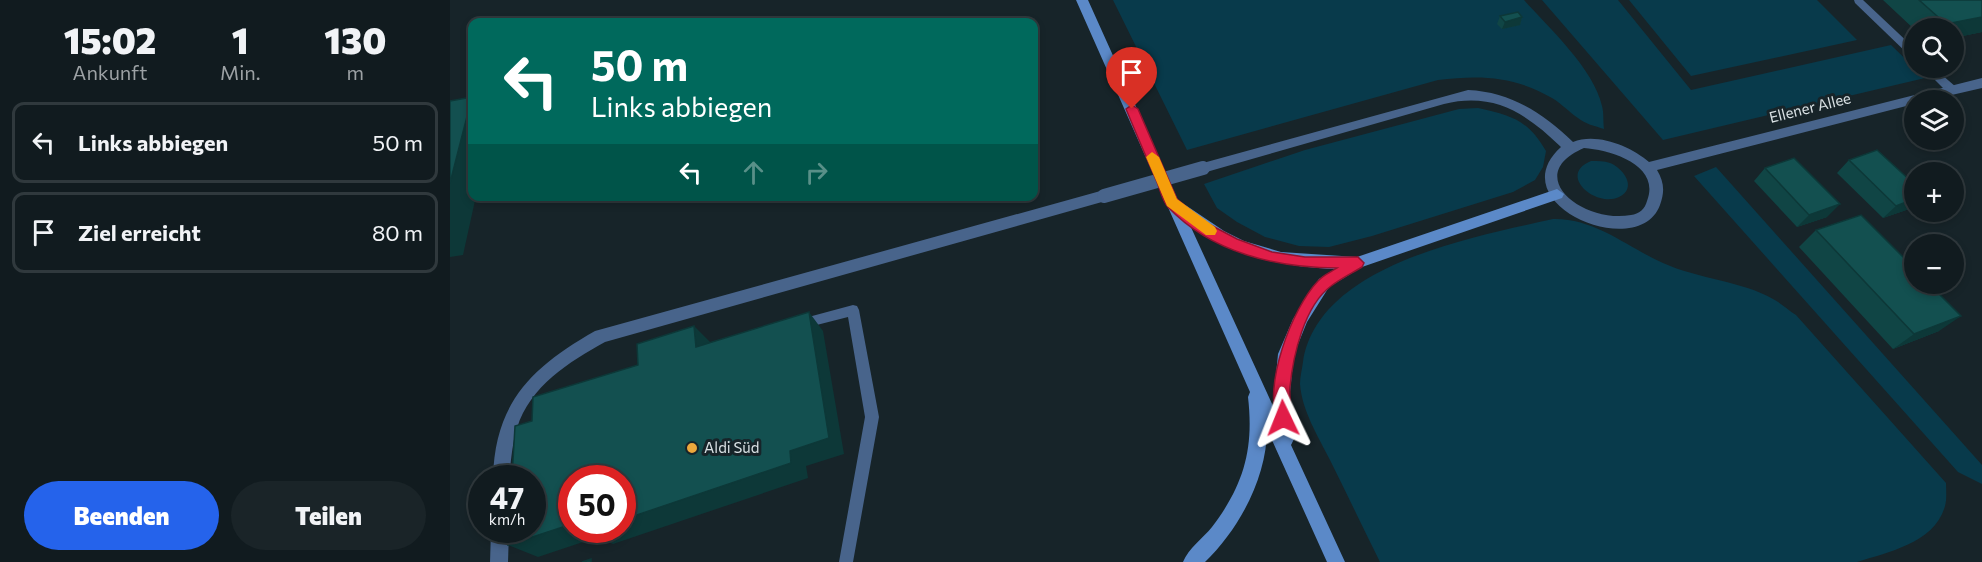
<!DOCTYPE html>
<html lang="de">
<meta charset="utf-8">
<style>
:root{--surface:#111b1f;--page:#1a2428;--text:#f1f3f6;--muted:#9ca1a4;--line:#30393d;--accent:#2563eb}
body{margin:0;font-family:Commissioner,sans-serif;background:var(--page);color:var(--text);height:100vh;display:flex;flex-direction:column;font-size:22px;white-space:nowrap}
*{box-sizing:border-box;margin:0}
p{font-size:20px;color:var(--muted)}
.icon{flex:none;width:33px;height:33px;fill:none;stroke:currentColor;stroke-width:2;stroke-linecap:round;stroke-linejoin:round}
.map{position:relative;flex:1;overflow:hidden}
.sheet{display:flex;flex-direction:column;background:var(--surface);width:450px}
.sheet>*{flex:none}
.hud{position:absolute;left:18px;top:18px;width:570px;height:183px;border-radius:12px;box-shadow:0 3px 9px #0003,0 0 0 2px var(--line);background:#00695c;color:#fff;overflow:hidden}
.tools{position:absolute;left:1454px;top:18px;display:grid;gap:12px}
.tools a{display:grid;place-items:center;width:60px;height:60px;border-radius:50%;background:var(--surface);box-shadow:0 3px 9px #0003,0 0 0 2px var(--line);font-size:30px}
.speed{position:absolute;left:18px;top:465px;display:flex;gap:12px;font-size:30px;font-weight:700;text-align:center}
.speed>*{display:grid;place-content:center;width:78px;height:78px;border-radius:50%;background:var(--surface);box-shadow:0 3px 9px #0003,0 0 0 2px var(--line);line-height:1}
.speed small{font-size:15px;font-weight:400}
.speed .limit{border:9px solid #d22;background:#fff;color:#111}
.pin{position:absolute;display:grid;place-items:center;width:51px;height:51px;color:#fff;margin:-62px -26px;border-radius:50% 50% 50% 0;rotate:-45deg;box-shadow:0 0 6px #0007}
.pin .icon{rotate:45deg}
.me{position:absolute;width:66px;margin:-33px;rotate:358deg;stroke-linejoin:round;filter:drop-shadow(0 0 4px #0008)}
.turn{display:flex;align-items:center;gap:21px;height:126px;padding:0 24px;font-size:27px}
.turn .icon{width:78px;height:78px;stroke-width:2.5}
.turn b{display:block;font-size:42px;line-height:51px}
.lanes{display:flex;align-items:center;height:57px;padding:0 24px;background:#0003;justify-content:center;gap:30px;direction:ltr}
.lanes .off{opacity:.35}
.eta{display:flex;justify-content:space-evenly;align-items:center;height:102px;text-align:center}
.eta b{font-size:36px;font-weight:800;line-height:42px}
.action{display:flex;gap:12px;margin-top:auto;padding:12px 24px}
.action a{flex:1;height:69px;border-radius:36px;background:var(--accent);color:#fff;font-size:24px;font-weight:800;line-height:69px;text-align:center}
.action a+a{background:var(--page);color:var(--text)}
ul{padding:0;list-style:none}
li{display:flex;align-items:center;gap:18px;height:81px;margin:0 12px 9px;padding:0 12px;border:3px solid var(--line);border-radius:12px}
li div{flex:1}
li b{display:block;font-size:22px}
li em{font-style:normal}
main{display:flex;flex:1;min-height:0}
.map>svg:first-child{display:block}
.green{fill:#083a4b}
.lines{fill:none;stroke-linecap:round;stroke-linejoin:round}
.service{fill:#48648b;fill-rule:evenodd}
.minor{fill:#48648b;fill-rule:evenodd}
.secondary{fill:#5b89c8;fill-rule:evenodd}
.minor-bridge{stroke:#48648b;stroke-width:14}
.wall{fill:#104545}
.shaded-wall{fill:#0d3838}
.building{fill:#135050;stroke:#0d3838;stroke-width:1.5}
.route{fill:#e11d48;stroke:#92132f;stroke-width:1.5}
.slow{fill:#f59e0b}
.poi-dot{fill:#eda83c;stroke:#172429;stroke-width:2}
.labels{text-anchor:middle;stroke-width:6;stroke-linejoin:round;paint-order:stroke}
.street-label{font-size:15px;fill:#d9e1e4;stroke:#172429}
.poi-label{font-size:15px;fill:#d9e1e4;stroke:#172429;text-anchor:start}
</style>
<main>
<section class="sheet">
<div class="eta">
<div><b>15:02</b><p>Ankunft</p></div>
<div><b>1</b><p>Min.</p></div>
<div><b>130</b><p>m</p></div>
</div>
<ul>
<li><svg class="icon" aria-label="left" viewBox="0 0 24 24"><path d="M17 20v-9H6M10 6l-5 5 5 5"/></svg><div><b>Links abbiegen</b></div><em>50 m</em></li>
<li><svg class="icon" aria-label="arrive" viewBox="0 0 24 24"><path d="M6 21V4h12l-3 4 3 4H6"/></svg><div><b>Ziel erreicht</b></div><em>80 m</em></li>
</ul>
<div class="action"><a>Beenden</a><a>Teilen</a></div>
</section>
<div class="map">
<svg width="1532" height="562" viewBox="0 0 1532 562">
<rect width="100%" height="100%" fill="#172429"/>
<!-- green -->
<g class="green">
<path d="M663,0H1074C1099,28 1144,69 1152,106C1154,113 1153,122 1154,129C1145,126 1135,124 1128,118C1119,112 1112,104 1102,98C1064,76 1031,75 988,80L737,150Z"/>
<path d="M1092,0H1168L1241,90L1441,45L1475,78L1213,140Z"/>
<path d="M1179,0H1367L1407,40L1241,76Z"/>
<path d="M1028,108C1062,116 1077,119 1096,151L1093,167L1085,180L1063,192L922,236L879,247L849,246L815,237L787,222L767,208L754,184L855,150L1009,109Z"/>
<path d="M1141,161C1148,161 1154,161 1160,163C1173,168 1188,188 1169,197C1146,208 1107,175 1141,161Z"/>
<path d="M1266,167L1532,465V484L1508,472L1244,176Z"/>
<path d="M1103,219C1145,218 1177,247 1213,263C1248,279 1292,281 1323,299C1331,303 1338,310 1346,315L1496,483C1496,490 1497,499 1495,506C1485,543 1438,552 1407,562H930C913,528 897,494 880,460C868,436 852,411 850,384C850,377 852,369 853,362C868,264 1024,237 1103,219Z"/>
</g>
<g class="lines">
<!-- service -->
<g class="service">
<path d="M1404,0H1413L1464,48V57L1460,56L1405,3Z"/>
<path d="M1473,68H1484L1506,87L1507,90L1506,93H1498Z"/>
<path d="M403,305L407,306L409,310L429,417L403,562H389L415,417L398,317L351,329L347,328L345,324L347,320L351,319Z"/>
</g>
<!-- minor -->
<g class="minor">
<path d="M1532,78V88L1480,100H1464V104L1207,170C1214,182 1215,191 1210,205C1189,263 1048,204 1111,147C1076,113 1044,92 994,104L753,173L746,168L753,163L1018,90C1061,92 1093,113 1123,142C1146,132 1181,146 1199,162ZM1134,148C1161,150 1211,165 1197,201C1195,209 1189,214 1181,215C1133,224 1071,175 1134,148Z"/>
<path d="M654,190L661,196L659,200L155,342C119,362 80,386 67,428C62,444 61,462 59,478H43C45,402 82,367 145,331Z"/>
<path d="M41,530H59L58,562H40Z"/>
</g>
<!-- secondary -->
<path class="secondary" d="M626,0H638L728,200L774,231L794,241L831,252L907,257L1107,189L1114,194L1112,198L912,267L879,287L857,322L844,354L839,401L844,439L841,445L895,562H877L817,429C817,478 789,529 755,562H733C738,549 753,538 762,527C794,485 804,449 798,397L800,392ZM739,223C782,255 832,267 885,269L869,279L843,319L828,354L823,406Z"/>
<!-- minor-bridge -->
<path class="minor-bridge" d="M654,196L753,168"/>
</g>
<!-- wall -->
<g class="wall">
<path d="M1433,0H1532V32L1503,38V28H1464V29Z"/>
<path d="M1050,16L1072,17L1070,25L1052,29L1047,24Z"/>
<path d="M1399,160L1462,208L1433,218L1387,173Z"/>
<path d="M1315,168L1377,217L1347,227L1304,181Z"/>
<path d="M1366,230L1489,331L1443,349L1349,247Z"/>
</g>
<!-- shaded-wall -->
<g class="shaded-wall">
<path d="M1072,17L1070,25L1052,29L1055,22Z"/>
<path d="M1532,17V32L1503,38V28H1493L1496,24Z"/>
<path d="M22,97V196H26L13,255L0,257V183Z"/>
<path d="M1464,199V206L1462,208L1433,218L1446,206Z"/>
<path d="M1390,204L1377,217L1347,227L1359,215Z"/>
<path d="M359,312L373,331L394,454L356,466L358,478L163,544L148,537L88,557L58,545L122,524V530H172V520L340,451Z"/>
<path d="M1511,316L1489,331L1443,349L1464,334Z"/>
<path d="M244,326L263,345L246,347Z"/>
</g>
<!-- building -->
<g class="building">
<path d="M1469,0H1532V17L1496,24Z"/>
<path d="M1068,12L1072,17L1055,22L1050,16Z"/>
<path d="M22,97L0,183V101Z"/>
<path d="M1427,150L1464,184V199L1446,206L1399,160Z"/>
<path d="M1344,158L1390,204L1359,215L1315,168Z"/>
<path d="M1411,215L1464,268V284H1479L1511,316L1464,334L1366,230Z"/>
<path d="M359,312L379,438L340,451L341,463L172,520V478H122V524L58,545L59,530H82V478H62L65,426L82,421L83,397L188,365L187,344L244,326L246,347Z"/>
<path d="M141,559V562H132Z"/>
</g>
<!-- route -->
<path class="route" d="M682,105L688,109L727,199L755,222L787,239L822,252L855,257H908L914,263L912,267C902,273 890,279 881,286C854,306 843,356 840,387C839,398 843,414 839,423L833,425L828,423C812,387 842,308 868,281C873,275 881,272 887,268C828,268 761,253 718,207C712,200 710,189 707,182C696,157 686,133 676,109Z"/>
<!-- slow -->
<path class="slow" d="M702,152L709,157L727,199L765,227L767,231L765,235H756L717,206L696,157Z"/>
<!-- markers -->
<circle class="poi-dot" cx="242" cy="448" r="6"/>
<g class="labels">
<!-- street labels -->
<g class="street-label">
<text transform="translate(1360 108) rotate(-14)" y="5">Ellener Allee</text>
</g>
<!-- poi labels -->
<g class="poi-label">
<text x="254" y="453">Aldi Süd</text>
</g>
</g>
</svg>
<div class="tools">
<a><svg class="icon" aria-label="search" viewBox="0 0 24 24"><circle cx="10" cy="10" r="6"/><path d="M15 15l6 6"/></svg></a>
<a><svg class="icon" aria-label="layers" viewBox="0 0 24 24"><path d="M12 4l9 5-9 5-9-5zM3 14l9 5 9-5"/></svg></a>
<a>+</a>
<a>−</a>
</div>
<div class="speed"><div>47<small>km/h</small></div><div class="limit">50</div></div>
<div class="pin" style="left:682px;top:109px;background:#d93025"><svg class="icon" aria-label="arrive" viewBox="0 0 24 24"><path d="M6 21V4h12l-3 4 3 4H6"/></svg></div>
<svg class="me" style="left:833px;top:418px" viewBox="-20 -20 40 40"><path d="M0-17L14 15 0 8-14 15z" fill="#e11d48" stroke="#fff" stroke-width="4"/></svg>
<div class="hud">
<div class="turn"><svg class="icon" aria-label="left" viewBox="0 0 24 24"><path d="M17 20v-9H6M10 6l-5 5 5 5"/></svg><div><b>50 m</b>Links abbiegen</div></div>
<div class="lanes"><svg class="icon" aria-label="left" viewBox="0 0 24 24"><path d="M17 20v-9H6M10 6l-5 5 5 5"/></svg><svg class="icon off" aria-label="ahead" viewBox="0 0 24 24"><path d="M12 20V5M6 11l6-6 6 6"/></svg><svg class="icon off" aria-label="right" viewBox="0 0 24 24"><path d="M7 20v-9h11M14 6l5 5-5 5"/></svg></div>
</div>
</div>
</main>
